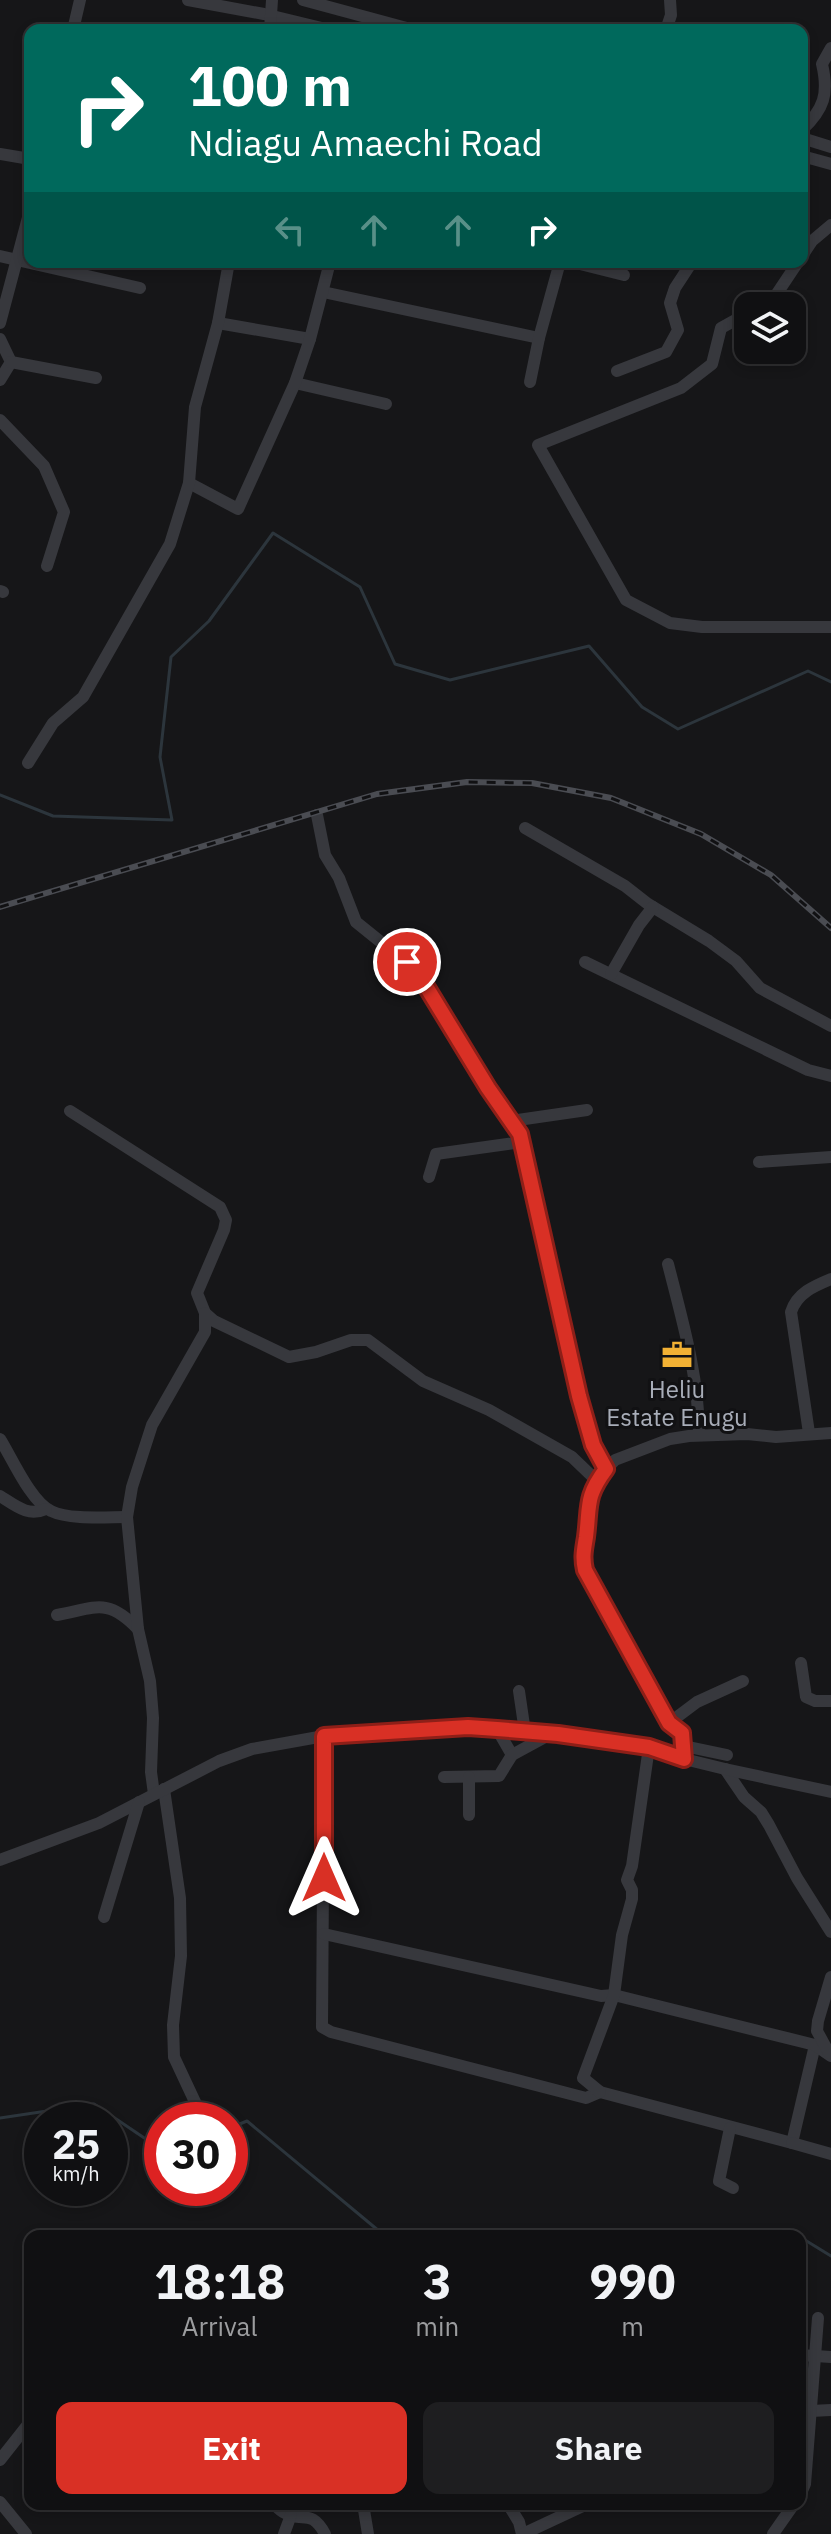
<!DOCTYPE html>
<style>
:root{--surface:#101012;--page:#1e1e20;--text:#f1f3f6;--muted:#9c9d9f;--line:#303032;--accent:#d93025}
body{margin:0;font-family:"IBM Plex Sans",sans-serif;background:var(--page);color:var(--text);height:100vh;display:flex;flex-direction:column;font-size:30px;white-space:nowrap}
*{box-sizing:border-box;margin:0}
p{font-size:26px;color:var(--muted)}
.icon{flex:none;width:44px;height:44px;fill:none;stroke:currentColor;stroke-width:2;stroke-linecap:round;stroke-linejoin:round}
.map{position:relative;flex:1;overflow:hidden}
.sheet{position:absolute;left:24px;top:2230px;width:782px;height:280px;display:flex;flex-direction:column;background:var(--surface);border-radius:16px;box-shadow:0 4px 12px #0003,0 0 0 2px var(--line)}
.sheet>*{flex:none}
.hud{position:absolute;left:24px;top:24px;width:784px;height:244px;border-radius:16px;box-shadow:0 4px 12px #0003,0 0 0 2px var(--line);background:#00695c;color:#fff;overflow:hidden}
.fabs{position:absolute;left:734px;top:292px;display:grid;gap:16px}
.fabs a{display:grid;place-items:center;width:72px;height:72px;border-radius:16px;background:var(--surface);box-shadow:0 4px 12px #0003,0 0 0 2px var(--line);font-size:40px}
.speed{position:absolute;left:24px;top:2102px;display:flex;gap:16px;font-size:40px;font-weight:700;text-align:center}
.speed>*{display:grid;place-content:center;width:104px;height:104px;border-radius:50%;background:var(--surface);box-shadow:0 4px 12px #0003,0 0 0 2px var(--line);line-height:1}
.speed small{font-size:20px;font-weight:400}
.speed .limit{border:12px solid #d22;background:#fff;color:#111}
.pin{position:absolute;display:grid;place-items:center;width:68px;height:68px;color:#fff;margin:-34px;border:4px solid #fff;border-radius:50%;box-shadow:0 2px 8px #0007}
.me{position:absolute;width:88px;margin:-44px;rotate:0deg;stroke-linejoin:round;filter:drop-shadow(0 0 6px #0008)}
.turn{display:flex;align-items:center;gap:28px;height:168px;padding:0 32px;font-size:36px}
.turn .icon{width:104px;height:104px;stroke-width:2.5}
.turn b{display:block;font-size:56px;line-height:68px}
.lanes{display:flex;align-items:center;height:76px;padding:0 32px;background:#0003;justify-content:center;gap:40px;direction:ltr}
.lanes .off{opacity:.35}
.eta{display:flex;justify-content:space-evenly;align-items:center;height:136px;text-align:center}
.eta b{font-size:48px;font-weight:700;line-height:56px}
.primary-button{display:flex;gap:16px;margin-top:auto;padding:16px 32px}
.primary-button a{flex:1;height:92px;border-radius:16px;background:var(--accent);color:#fff;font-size:32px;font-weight:700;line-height:92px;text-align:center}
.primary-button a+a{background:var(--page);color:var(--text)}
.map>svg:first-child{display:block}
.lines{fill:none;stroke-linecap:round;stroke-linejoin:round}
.stream{stroke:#2c353c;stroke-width:3}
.minor{stroke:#37383d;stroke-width:12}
.rail-casing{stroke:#4a4c52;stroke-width:6}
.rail{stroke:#111113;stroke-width:3;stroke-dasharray:9;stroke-linecap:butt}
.route-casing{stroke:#8d1f18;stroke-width:20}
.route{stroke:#d93025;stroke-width:14}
.labels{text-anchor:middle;stroke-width:6;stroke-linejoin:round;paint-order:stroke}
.poi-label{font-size:24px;fill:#a8adb8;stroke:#111113}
</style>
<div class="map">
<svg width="831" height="2534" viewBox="0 0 831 2534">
<rect width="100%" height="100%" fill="#161618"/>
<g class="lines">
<!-- stream -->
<g class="stream">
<path d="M0,795L53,816L172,820L160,757L171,657L209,621L273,533L360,587L395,664L450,680L589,646L642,707L678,729L808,671L831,682"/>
<path d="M0,2118L94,2104L162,2150"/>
<path d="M230,2128L247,2121L385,2236"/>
<path d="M776,2236L791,2231L799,2236"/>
<path d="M800,2237L831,2256"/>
</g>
<!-- minor -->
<g class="minor">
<path d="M188,0L264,14L330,30"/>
<path d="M303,0L414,30"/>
<path d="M73,30L80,0"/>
<path d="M270,30L272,0"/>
<path d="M666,30L671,15L670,0"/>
<path d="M802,130C824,109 829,94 822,64L831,48"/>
<path d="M802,138L831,147"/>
<path d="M0,154L30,159"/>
<path d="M802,156L831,164"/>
<path d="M0,256L140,288"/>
<path d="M802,256L812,241L831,225"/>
<path d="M572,262L624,275"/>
<path d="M323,292L539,338"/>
<path d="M760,306L774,298L798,262"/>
<path d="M748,313L721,328L712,364L681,388L538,445L626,600L670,623L702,627H831"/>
<path d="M0,323L30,210"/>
<path d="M218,323L310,339"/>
<path d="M0,339L11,362L0,380"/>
<path d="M11,362L96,378"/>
<path d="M617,371L666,352L678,330L670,303L675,288L692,262"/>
<path d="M530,382L539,338L560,262"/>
<path d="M295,383L386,404"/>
<path d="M0,420L44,466L64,512L47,566"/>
<path d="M189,483L238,509L295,383L310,339L330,262"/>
<path d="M0,591L3,592"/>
<path d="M28,763L53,723L83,697L170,544L189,483L195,407L218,323L229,262"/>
<path d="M317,815L325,855L339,878L356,922L413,968L520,1134L579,1396L593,1445L606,1469"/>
<path d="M525,828L625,886L648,904L709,941L736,961L760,988L831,1026"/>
<path d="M585,962L808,1070L831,1076"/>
<path d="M611,974L639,925L653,907"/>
<path d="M70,1111L220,1207L226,1220L224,1230L197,1293L205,1313L214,1321L289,1357L316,1352L351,1340H368L423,1381L489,1410L572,1457L597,1481"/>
<path d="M511,1121L587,1110"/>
<path d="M759,1162L831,1157"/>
<path d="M429,1177L436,1154L522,1142"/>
<path d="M668,1264C682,1319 699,1377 699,1435"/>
<path d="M809,1433L791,1312C797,1293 814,1286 831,1279"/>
<path d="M0,1439C12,1458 31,1502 51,1511C69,1520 106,1517 127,1517"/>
<path d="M0,1496C16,1506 28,1517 46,1509"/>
<path d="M57,1615C96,1608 107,1597 138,1629"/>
<path d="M801,1663L806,1697L815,1701H831"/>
<path d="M519,1691L525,1732"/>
<path d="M669,1723L697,1702L743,1681"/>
<path d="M497,1729L512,1755"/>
<path d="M324,1736L322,2027L331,2032L586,2098L600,2092L792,2143L815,2045"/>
<path d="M684,1746L727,1755"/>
<path d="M684,1759L682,1733L669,1723L585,1570L582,1554L591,1492L602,1474L615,1460L670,1439L689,1436L747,1434L776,1437L831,1433"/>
<path d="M725,1769L744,1797L761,1812L769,1825L797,1878L831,1932"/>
<path d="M444,1777L499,1776L512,1755L547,1736"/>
<path d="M164,1789L180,1898L181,1956L173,2025L174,2057L196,2104"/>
<path d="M154,1794L151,1772L153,1718L150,1681L138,1629L127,1517L132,1487L152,1425L205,1332V1313"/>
<path d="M469,1815V1777"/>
<path d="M0,1860L99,1823L219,1761L252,1749L324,1736L468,1727L558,1734L649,1747L672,1756L725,1769L831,1792"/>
<path d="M104,1917L139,1802"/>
<path d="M324,1934L601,1996L614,1995L815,2045L831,2056"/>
<path d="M829,2053L817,2031L818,2021L831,1977"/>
<path d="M600,2092L583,2078L614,1995L622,1935L632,1899V1890L627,1880L632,1866L649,1747"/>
<path d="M730,2128L719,2181L733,2188"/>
<path d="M792,2143L831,2154"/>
<path d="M800,2355L831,2357"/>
<path d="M811,2411L831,2410"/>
<path d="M0,2460L30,2422"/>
<path d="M800,2495L805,2484L818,2318"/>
<path d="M0,2502L26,2534"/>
<path d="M274,2504C277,2507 280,2511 285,2513C303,2523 311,2508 325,2534"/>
<path d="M363,2504L368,2534"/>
<path d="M508,2504L519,2522L522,2534"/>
<path d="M284,2534L291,2515"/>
<path d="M523,2534L587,2504"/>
<path d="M773,2534L794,2504"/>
</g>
<!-- rail casing -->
<g class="rail-casing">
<path id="rail" d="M0,907L377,794L467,782L532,783L611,798L701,834L771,875L831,928"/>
</g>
<!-- rail -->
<use href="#rail" class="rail"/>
</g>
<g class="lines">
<!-- route casing -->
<g class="route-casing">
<path id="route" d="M324,1878V1736L468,1727L497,1729L558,1734L649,1747L684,1759L682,1733L669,1723L585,1570C582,1557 584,1550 586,1537C590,1506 585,1497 606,1469L593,1445L579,1396L520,1134L488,1088L424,983L407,962"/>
</g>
<!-- route -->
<use href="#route" class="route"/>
</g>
<!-- icons -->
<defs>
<g id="office-bare" transform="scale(2.4)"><path d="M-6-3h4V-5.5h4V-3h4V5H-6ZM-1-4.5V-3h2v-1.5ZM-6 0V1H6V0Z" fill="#f2b134" stroke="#111113" stroke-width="2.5" paint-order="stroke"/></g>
</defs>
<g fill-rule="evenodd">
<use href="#office-bare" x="677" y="1355"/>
</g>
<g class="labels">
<!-- poi labels -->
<g class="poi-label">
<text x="677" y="1398">Heliu<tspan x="677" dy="28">Estate Enugu</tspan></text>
</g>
</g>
</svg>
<div class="fabs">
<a><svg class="icon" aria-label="layers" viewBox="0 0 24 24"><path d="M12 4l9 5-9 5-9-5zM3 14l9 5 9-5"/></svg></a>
</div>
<div class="speed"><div>25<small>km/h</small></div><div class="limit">30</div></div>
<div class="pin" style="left:407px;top:962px;background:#d93025"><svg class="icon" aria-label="arrive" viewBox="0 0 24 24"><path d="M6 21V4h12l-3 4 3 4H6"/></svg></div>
<svg class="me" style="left:324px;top:1878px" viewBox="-20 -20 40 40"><path d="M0-17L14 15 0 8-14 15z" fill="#d93025" stroke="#fff" stroke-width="4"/></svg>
<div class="hud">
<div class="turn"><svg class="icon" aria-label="right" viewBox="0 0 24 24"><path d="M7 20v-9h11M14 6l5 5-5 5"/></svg><div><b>100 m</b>Ndiagu Amaechi Road</div></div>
<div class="lanes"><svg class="icon off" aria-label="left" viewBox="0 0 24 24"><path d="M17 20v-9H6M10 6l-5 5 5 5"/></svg><svg class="icon off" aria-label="ahead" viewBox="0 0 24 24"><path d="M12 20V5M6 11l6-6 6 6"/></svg><svg class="icon off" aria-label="ahead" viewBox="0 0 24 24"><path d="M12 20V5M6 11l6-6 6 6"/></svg><svg class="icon" aria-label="right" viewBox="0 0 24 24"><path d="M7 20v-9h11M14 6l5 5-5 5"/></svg></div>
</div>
<section class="sheet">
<div class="eta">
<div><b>18:18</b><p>Arrival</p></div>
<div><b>3</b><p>min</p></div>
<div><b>990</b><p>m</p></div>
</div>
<div class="primary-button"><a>Exit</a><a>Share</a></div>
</section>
</div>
